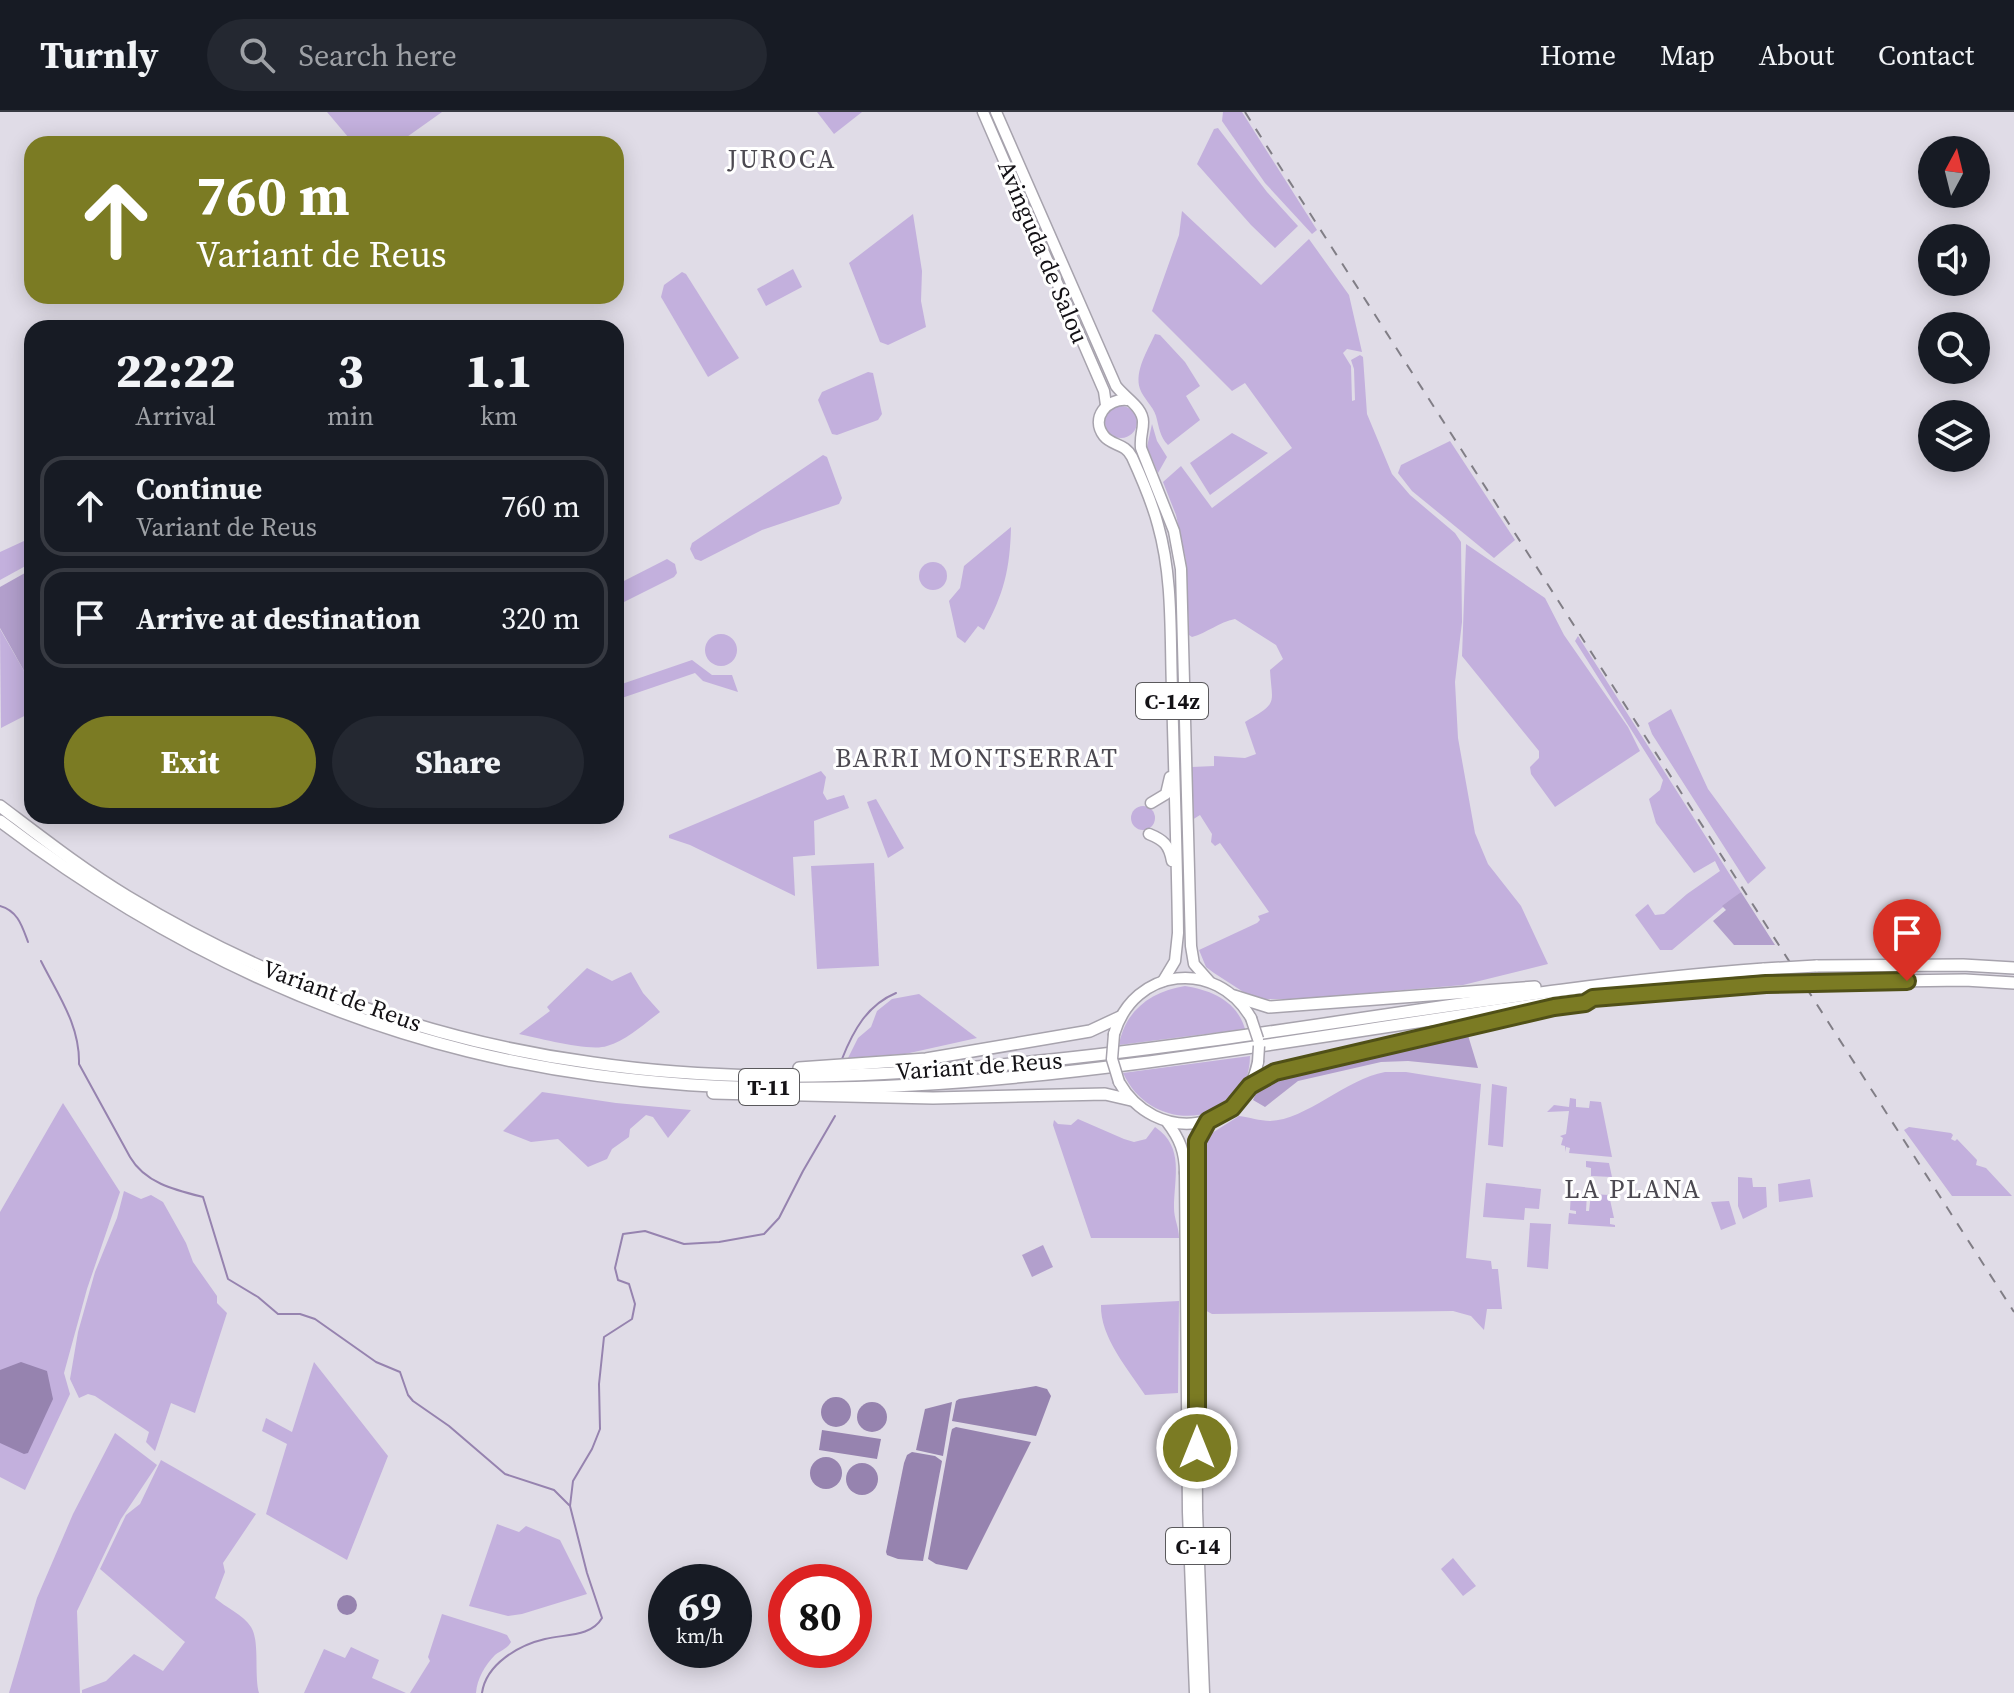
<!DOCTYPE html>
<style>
:root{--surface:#171b24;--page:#242831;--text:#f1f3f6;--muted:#9ea1a6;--line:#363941;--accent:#7b7b23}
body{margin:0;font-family:"Source Serif 4",serif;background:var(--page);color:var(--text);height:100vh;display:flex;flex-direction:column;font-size:30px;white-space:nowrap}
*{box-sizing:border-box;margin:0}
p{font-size:26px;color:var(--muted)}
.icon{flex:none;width:44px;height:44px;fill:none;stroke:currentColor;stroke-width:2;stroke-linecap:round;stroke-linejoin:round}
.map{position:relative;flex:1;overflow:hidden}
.side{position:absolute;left:24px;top:208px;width:600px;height:504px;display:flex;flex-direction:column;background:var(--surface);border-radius:24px;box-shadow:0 4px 20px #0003}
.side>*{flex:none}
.hud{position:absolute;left:24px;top:24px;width:600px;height:168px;border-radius:24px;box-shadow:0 4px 20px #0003;background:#7b7b23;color:#fff;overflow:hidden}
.needle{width:52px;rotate:7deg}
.controls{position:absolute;left:1918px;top:24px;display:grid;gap:16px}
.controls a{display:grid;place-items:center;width:72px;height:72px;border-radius:50%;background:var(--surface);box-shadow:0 4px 20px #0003;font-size:40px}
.speed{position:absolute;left:648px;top:1452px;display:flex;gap:16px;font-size:40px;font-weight:700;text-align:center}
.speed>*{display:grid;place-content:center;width:104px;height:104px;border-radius:50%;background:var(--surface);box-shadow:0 4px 20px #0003;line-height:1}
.speed small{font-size:20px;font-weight:400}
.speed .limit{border:12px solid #d22;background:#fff;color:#111}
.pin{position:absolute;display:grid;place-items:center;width:68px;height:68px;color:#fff;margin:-82px -34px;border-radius:50% 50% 50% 0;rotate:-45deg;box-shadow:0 0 8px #0007}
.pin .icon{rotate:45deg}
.me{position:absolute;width:88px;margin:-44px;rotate:0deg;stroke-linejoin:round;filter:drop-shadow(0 0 6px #0008)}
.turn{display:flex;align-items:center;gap:28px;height:168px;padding:0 40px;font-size:36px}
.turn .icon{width:104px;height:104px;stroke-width:2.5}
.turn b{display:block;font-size:56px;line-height:68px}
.eta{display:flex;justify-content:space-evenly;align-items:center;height:136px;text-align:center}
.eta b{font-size:48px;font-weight:800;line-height:56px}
.cta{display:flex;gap:16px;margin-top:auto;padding:16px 40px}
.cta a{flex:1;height:92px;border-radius:48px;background:var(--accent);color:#fff;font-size:32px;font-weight:800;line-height:92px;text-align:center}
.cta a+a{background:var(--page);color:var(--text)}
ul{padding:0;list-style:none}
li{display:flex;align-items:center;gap:24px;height:100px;margin:0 16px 12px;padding:0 24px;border:4px solid var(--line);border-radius:24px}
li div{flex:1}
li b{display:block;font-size:30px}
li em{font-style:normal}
header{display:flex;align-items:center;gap:48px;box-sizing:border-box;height:112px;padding:0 40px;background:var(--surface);border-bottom:2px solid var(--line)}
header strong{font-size:38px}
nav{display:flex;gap:44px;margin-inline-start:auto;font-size:28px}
.search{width:560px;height:72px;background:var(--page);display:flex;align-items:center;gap:20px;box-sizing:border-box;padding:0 28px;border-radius:44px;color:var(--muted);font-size:30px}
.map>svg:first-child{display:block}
.green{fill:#c3b0dd}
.forest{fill:#b29fcc}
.water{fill:#9683af}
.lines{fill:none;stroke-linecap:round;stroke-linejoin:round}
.stream{stroke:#9683af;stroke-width:2}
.primary-casing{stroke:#a7a3ad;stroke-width:13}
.trunk-casing{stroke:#a7a3ad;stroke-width:13}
.motorway-casing{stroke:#a7a3ad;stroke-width:14}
.primary{stroke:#fff;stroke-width:10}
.trunk{stroke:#fff;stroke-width:10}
.motorway{stroke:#fff;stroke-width:11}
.rail{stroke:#817e86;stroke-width:2;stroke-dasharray:10 10;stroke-linecap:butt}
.primary-bridge-casing{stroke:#a7a3ad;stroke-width:13;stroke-linecap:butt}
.motorway-bridge-casing{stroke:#a7a3ad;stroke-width:14;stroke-linecap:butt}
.primary-bridge{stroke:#fff;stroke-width:10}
.motorway-bridge{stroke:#fff;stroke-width:11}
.route-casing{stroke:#505017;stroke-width:20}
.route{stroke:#7b7b23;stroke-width:14}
.labels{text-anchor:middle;stroke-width:6;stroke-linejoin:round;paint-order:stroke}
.shield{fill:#fff;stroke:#5a595c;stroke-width:2}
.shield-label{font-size:22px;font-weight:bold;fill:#141216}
.street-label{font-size:24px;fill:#141216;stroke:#fff}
.neighbourhood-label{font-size:26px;letter-spacing:2px;fill:#4c4951;stroke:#fff}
</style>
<header>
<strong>Turnly</strong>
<div class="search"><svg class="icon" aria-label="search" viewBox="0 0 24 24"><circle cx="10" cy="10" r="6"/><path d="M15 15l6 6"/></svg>Search here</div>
<nav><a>Home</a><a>Map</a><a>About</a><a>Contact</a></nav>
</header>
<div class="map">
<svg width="2014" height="1581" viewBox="0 0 2014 1581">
<rect width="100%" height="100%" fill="#e0dce7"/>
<!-- green -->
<g class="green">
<path d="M327,0H442L397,32H354Z"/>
<path d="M817,0H862L834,22Z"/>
<path d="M1223,0H1242L1317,118L1312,122L1265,71L1222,9Z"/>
<path d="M1218,16L1267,80L1298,114L1275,136L1251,113L1197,52L1214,17Z"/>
<path d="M1182,99L1261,173L1309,127L1349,183L1362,240L1347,237L1343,241L1351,254L1352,289L1355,288L1354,257L1351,248L1360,243L1363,245L1367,302L1392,362L1410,383L1455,421L1461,430L1462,510L1455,570L1458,626L1475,721L1488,752L1521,794L1548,852L1463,873L1299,887H1265L1245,881L1214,861L1206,855L1199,838L1257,811L1260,808L1258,804L1269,800L1220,731L1215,734L1211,730L1212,722L1200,703L1192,708V655L1214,654V644L1245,646L1256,642L1245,610C1279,590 1272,593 1270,558L1283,547L1276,533L1235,507C1219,510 1207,521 1192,525L1189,523L1186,448L1176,403L1163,370L1181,354L1212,396L1292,336L1245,271L1232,279L1152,199L1179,123Z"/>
<path d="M913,102L922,159L921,189L926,215L888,233L880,230L849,151Z"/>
<path d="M793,157L802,175L766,194L757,177Z"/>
<path d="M682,160L686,162L739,246L708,265L661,185L664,173Z"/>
<path d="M1155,222L1160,223L1185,250L1200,274L1186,284L1200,308L1168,333C1160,325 1159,315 1156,304C1153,294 1143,286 1140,277C1134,259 1148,238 1155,222Z"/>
<path d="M868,260L873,261L882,302L878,308L837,323L832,322L818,288L822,280Z"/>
<circle cx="1121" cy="310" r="16"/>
<path d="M1152,312L1157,329L1167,345L1158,361L1147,335Z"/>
<path d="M1232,321L1268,341L1210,383L1190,351Z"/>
<path d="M1450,329L1515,428L1494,446L1412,379L1398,361L1401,353Z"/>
<path d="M823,343L827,345L842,386L839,392L762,418L701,449L695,447L690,437L692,431Z"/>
<path d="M1011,415C1010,457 1004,482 984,518L978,514L965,531L957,525L949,489L960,476L964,454Z"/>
<path d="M24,429L32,444L31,451L0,468V440Z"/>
<path d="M1466,432L1545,486L1564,523L1628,615L1640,639L1555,695L1531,662L1530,655L1539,646V639L1462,544Z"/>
<path d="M667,447L675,452L677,461L674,465L616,494V473Z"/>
<circle cx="933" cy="464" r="14"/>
<path d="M0,517L32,573V600L1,616Z"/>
<circle cx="721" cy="538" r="16"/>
<path d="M1578,524L1741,780L1672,838H1660L1635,803L1648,792L1655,803L1664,802L1687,782L1720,759L1715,749L1694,761L1656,711L1649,687L1660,678L1663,668L1575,529Z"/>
<path d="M692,548L712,563H732L738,580L703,569L695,561L616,588V574Z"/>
<path d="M1671,597L1708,677L1766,756L1748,772L1652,622L1648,611Z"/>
<path d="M821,659L826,665L823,681L827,688L844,683L849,696L814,709L815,743L793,745L795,784L690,733L669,726V723Z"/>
<path d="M876,687L904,736L888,746L867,690Z"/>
<circle cx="1143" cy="706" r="12"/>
<path d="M874,751L879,854L817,857L811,754Z"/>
<path d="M587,856L612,869L631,860L643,881L660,900C644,912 627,928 607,934C590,940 538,926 519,922L550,899L547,895Z"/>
<path d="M1185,874C1211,878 1237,889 1245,917L1119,933C1125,898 1152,879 1185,874Z"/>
<path d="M919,882L977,926L905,942L848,946L858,926L871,915L877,899L892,887Z"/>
<path d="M1250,944C1250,1012 1154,1028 1123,961Z"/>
<path d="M1385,960H1406L1481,972L1466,1146L1491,1149L1492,1157H1498L1502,1197H1487L1484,1218L1471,1204L1453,1199L1212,1202L1203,1197L1200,1101L1204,1064L1203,1037L1212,1021L1239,1004C1249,1005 1260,1009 1270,1009C1306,1008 1346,967 1385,960Z"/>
<path d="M1492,972L1507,975L1503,1035L1488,1033Z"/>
<path d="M542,980L616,991L691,998L668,1026L653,1005L646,1003L630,1017L629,1025L612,1037L607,1047L588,1055L558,1027L531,1030L503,1019Z"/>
<path d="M1570,986L1576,987V995L1589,996L1590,989L1601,990L1612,1045L1569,1041L1570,1036L1566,1035L1565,1040V1034L1561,1033L1563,1026L1560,1024L1566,1022L1569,999L1547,1000L1554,993L1569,995Z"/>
<path d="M63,991L120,1080L87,1177L64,1261L70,1282L25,1378L0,1365V1100Z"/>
<path d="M1078,1007L1124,1027L1134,1030L1146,1027L1155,1015C1185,1035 1174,1066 1174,1096C1174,1107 1179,1115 1179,1126H1091L1053,1013L1054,1008L1058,1012L1071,1013Z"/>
<path d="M1909,1015L1951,1021L1953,1023L1951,1027L1955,1029L1957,1027L1977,1048L1976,1053L1986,1056L2012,1084H1952L1904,1018Z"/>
<path d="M1586,1049L1609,1051L1612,1065L1591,1064V1056L1586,1055Z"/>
<path d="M1738,1065L1752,1066L1753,1075H1766L1767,1095L1743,1107L1738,1094Z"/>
<path d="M1810,1067L1813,1085L1779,1090L1778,1072Z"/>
<path d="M1486,1071L1541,1077L1539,1097L1525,1096L1524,1108L1483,1105Z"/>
<path d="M124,1079L141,1087L151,1083L163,1090L186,1131L193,1150L217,1184V1191L227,1201L195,1301L171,1291L155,1339L146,1330L149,1320L95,1284L88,1282L79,1286L70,1267L78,1220L95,1160L117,1106Z"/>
<path d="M1571,1080L1587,1081L1586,1099H1589L1591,1082L1609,1083L1614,1106H1610V1112L1615,1113V1115L1568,1112L1569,1101L1576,1102V1099L1570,1098Z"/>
<path d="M1729,1089L1736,1112L1721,1118L1711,1090Z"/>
<path d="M1530,1111L1551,1112L1548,1157L1527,1155Z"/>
<path d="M1179,1189L1178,1281L1145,1283C1128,1257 1100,1225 1101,1193Z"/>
<path d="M314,1250L388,1344L347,1448L266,1402L287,1332L262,1319L266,1306L292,1320Z"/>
<path d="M115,1321L157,1353L121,1407L77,1499L80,1581H9L37,1486L73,1402Z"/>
<path d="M161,1348L256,1402L223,1451L225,1460L215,1486C225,1495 244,1503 251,1515C260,1529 254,1563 259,1581H82V1578L106,1569L134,1542L163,1559L185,1530L100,1457L126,1403L140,1392Z"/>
<path d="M497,1412L519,1420L526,1414L560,1428L587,1482L522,1502L508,1504L469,1494Z"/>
<path d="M1453,1446L1476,1474L1463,1484L1441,1457Z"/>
<path d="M442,1502L499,1520L507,1523L511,1530C507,1537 502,1538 495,1543C485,1553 477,1567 476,1581H410L430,1549L428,1545Z"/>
<path d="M351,1535L379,1548L372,1566L406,1581H304L324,1537L345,1546Z"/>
</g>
<!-- forest -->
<g class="forest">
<path d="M32,457V573L0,516V475Z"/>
<path d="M1741,780L1775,833H1734L1713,809L1726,798L1722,794Z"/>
<path d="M1467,920L1478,956L1408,949L1381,950L1298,969L1265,995L1253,988L1258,977L1274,964Z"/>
<path d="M1043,1133L1053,1155L1032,1165L1022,1143Z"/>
</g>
<!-- water -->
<g class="water">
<path d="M21,1250L47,1259L53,1287L28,1341L24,1342L0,1331V1258Z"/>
<path d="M1036,1274L1047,1277L1051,1284L1036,1324L952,1309L956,1289L959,1287Z"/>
<circle cx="836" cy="1300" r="15"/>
<path d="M952,1290L943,1344L916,1338L925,1297Z"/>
<circle cx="872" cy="1305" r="15"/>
<path d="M956,1315L1031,1330L967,1458L936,1452L928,1447L951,1321L952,1317Z"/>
<path d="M822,1318L881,1327L877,1347L819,1338Z"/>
<path d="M912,1340L935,1344L942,1349L923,1449L898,1447L887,1443L886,1440L904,1351L907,1343Z"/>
<circle cx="826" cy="1361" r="16"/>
<circle cx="862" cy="1367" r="16"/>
<circle cx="347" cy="1493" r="10"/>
</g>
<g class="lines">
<!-- stream -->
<g class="stream">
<path d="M0,794C18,799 22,814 28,830"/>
<path d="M41,849C58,883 80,913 79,952L130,1045C145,1071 175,1078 203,1085L228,1167L258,1185L278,1202H300L315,1207L376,1250L400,1260L408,1283L413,1289L449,1314L505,1362L554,1378L569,1393"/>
<path d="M842,947C853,919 867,893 896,881"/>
<path d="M482,1581C486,1552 519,1533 545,1527C565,1522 591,1525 602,1506L587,1461L570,1394L573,1369L592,1337L600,1317L599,1272L604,1225L632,1207L635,1192L629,1172L618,1168L615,1156L623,1122L645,1119L684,1132L719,1130L764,1122L779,1106L803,1059L835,1004"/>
</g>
<!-- primary casing -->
<g class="primary-casing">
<g id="primary">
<path d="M983,0L1104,279L1106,293"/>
<path d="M996,0L1116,274C1125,286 1143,295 1143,310C1143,321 1140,322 1141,336L1174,419L1181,457L1191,834L1194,852L1209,869"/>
<path d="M1127,288C1107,286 1090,306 1104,324C1112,334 1125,331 1132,345C1142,367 1152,390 1158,413C1173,466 1170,522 1172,577C1174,658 1177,740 1178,821L1175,849L1163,869"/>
<path d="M1151,691L1166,682L1170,665"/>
<path d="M1149,722C1164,728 1169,733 1172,749"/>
<path d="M1114,922C1134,855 1216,846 1251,906"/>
<path d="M1119,970C1155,1033 1243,1023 1258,950"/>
<path d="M1167,1010C1180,1027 1185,1040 1185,1061"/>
<path d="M1195,1061L1197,1029L1208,1009"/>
</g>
</g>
<!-- trunk casing -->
<g class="trunk-casing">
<g id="trunk">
<path d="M1185,1061L1188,1400L1195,1581"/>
<path d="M1195,1061L1197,1399L1204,1581"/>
</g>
</g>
<!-- motorway casing -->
<g class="motorway-casing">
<g id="motorway">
<path d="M0,694C41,725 83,758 128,785C269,870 429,929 593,951C723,970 857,966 988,954C1248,932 1504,876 1764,857"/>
<path d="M0,709C141,816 295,896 468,939C825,1027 1199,938 1555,890C1625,881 1696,877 1766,872"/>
<path d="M1816,854L1963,853L2014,856"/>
<path d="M1820,870L1965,868L2014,871"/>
<path d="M1234,884L1269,895L1535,875"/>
<path d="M799,956L926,947L1090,919L1120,905"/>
<path d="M1250,974L1275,960L1527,901"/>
<path d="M713,981L933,986L1105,982L1131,988"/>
</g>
</g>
<!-- primary -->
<use href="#primary" class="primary"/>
<!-- trunk -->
<use href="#trunk" class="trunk"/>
<!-- motorway -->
<use href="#motorway" class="motorway"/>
<!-- rail -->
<path class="rail" d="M1245,0L2014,1200"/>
<!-- primary-bridge casing -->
<g class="primary-bridge-casing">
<g id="primary-bridge">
<path d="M1251,906L1258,927"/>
<path d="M1114,922L1112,947L1119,970"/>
<path d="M1258,950L1259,934"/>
</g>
</g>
<!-- motorway-bridge casing -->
<g class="motorway-bridge-casing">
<g id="motorway-bridge">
<path d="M1764,857L1816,854"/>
<path d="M1766,872L1820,870"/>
</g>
</g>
<!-- primary-bridge -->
<use href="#primary-bridge" class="primary-bridge"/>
<!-- motorway-bridge -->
<use href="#motorway-bridge" class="motorway-bridge"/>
</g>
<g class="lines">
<!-- route casing -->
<g class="route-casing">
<path id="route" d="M1197,1336V1029L1208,1009L1232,996L1250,974L1275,960L1554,895L1585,891L1593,886L1766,872L1907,869"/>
</g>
<!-- route -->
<use href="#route" class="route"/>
</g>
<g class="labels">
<!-- shield labels -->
<g class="shield">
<rect x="1136" y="571" width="72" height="36" rx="6"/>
<rect x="739" y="957" width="60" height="36" rx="6"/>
<rect x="1166" y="1416" width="64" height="36" rx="6"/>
</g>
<g class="shield-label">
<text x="1172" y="597">C-14z</text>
<text x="769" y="983">T-11</text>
<text x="1198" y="1442">C-14</text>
</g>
<!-- street labels -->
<g class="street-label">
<text transform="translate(1043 140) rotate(67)" y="8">Avinguda de Salou</text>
<text transform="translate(342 884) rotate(20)" y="8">Variant de Reus</text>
<text transform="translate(979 954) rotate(-4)" y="8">Variant de Reus</text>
</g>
<!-- neighbourhood labels -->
<g class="neighbourhood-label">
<text x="782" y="56">JUROCA</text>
<text x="977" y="655">BARRI MONTSERRAT</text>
<text x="1633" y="1086">LA PLANA</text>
</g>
</g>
</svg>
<div class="controls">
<a><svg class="needle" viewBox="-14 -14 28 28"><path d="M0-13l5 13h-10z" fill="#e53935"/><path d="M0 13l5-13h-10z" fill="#9ea1a6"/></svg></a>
<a><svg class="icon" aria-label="sound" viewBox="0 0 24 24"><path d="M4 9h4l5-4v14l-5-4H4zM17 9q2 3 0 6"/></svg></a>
<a><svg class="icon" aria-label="search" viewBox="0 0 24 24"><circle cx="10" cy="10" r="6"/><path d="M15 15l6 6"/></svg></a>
<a><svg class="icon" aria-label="layers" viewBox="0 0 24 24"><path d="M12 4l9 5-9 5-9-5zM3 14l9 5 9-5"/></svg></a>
</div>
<div class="speed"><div>69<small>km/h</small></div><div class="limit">80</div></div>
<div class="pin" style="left:1907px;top:869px;background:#d93025"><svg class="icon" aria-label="arrive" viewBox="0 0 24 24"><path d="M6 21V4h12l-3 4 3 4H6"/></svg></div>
<svg class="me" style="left:1197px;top:1336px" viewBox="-20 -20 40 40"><circle r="17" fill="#7b7b23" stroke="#fff" stroke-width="3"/><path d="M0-11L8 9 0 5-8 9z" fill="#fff"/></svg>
<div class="hud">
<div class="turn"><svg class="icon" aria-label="ahead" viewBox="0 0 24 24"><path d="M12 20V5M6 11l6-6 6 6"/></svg><div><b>760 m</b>Variant de Reus</div></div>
</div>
<section class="side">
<div class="eta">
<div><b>22:22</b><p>Arrival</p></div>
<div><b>3</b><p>min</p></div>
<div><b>1.1</b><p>km</p></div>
</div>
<ul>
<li><svg class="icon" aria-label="ahead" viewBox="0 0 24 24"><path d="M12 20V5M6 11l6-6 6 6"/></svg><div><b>Continue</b><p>Variant de Reus</p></div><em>760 m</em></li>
<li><svg class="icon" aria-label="arrive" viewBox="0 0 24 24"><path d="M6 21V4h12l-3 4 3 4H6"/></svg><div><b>Arrive at destination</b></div><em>320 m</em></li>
</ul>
<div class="cta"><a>Exit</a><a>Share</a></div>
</section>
</div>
